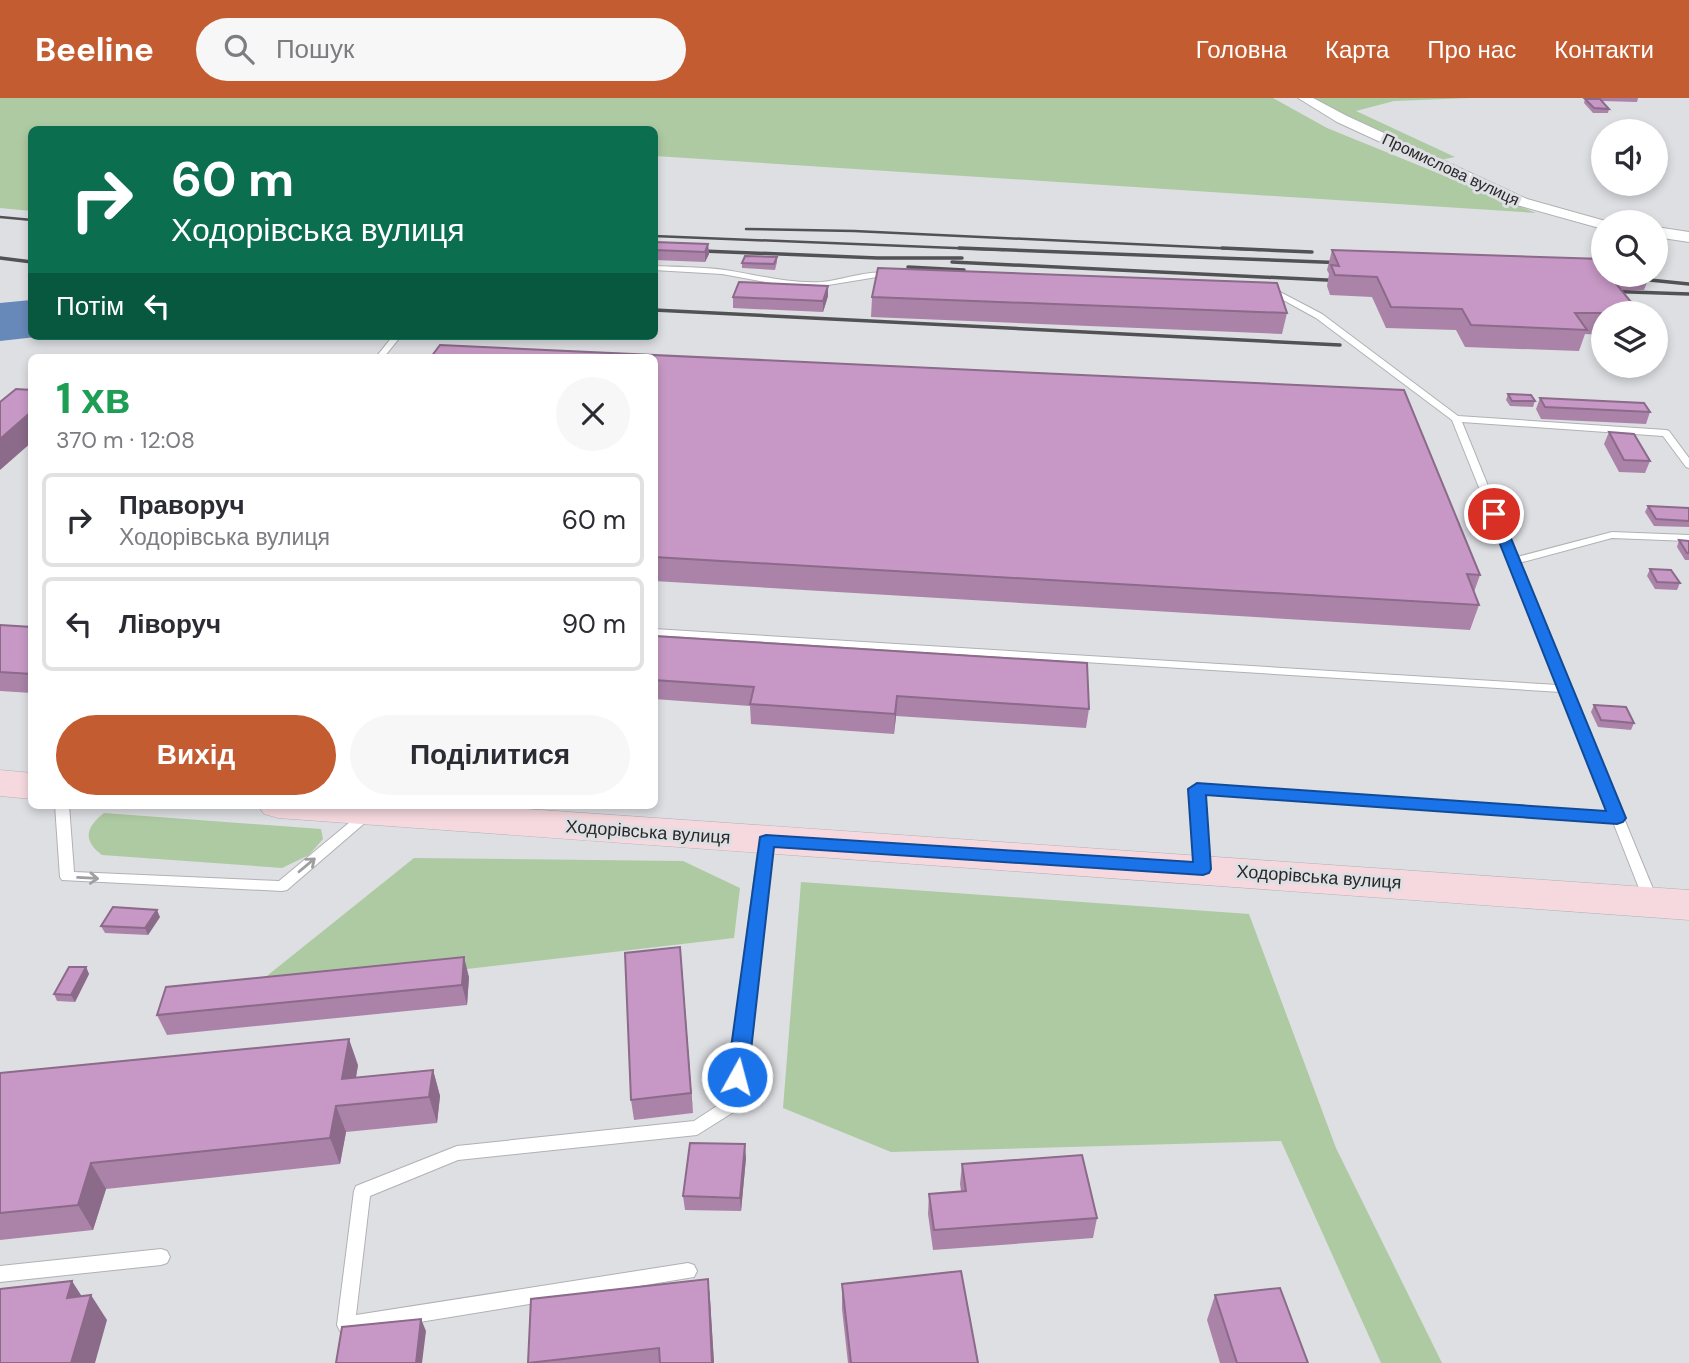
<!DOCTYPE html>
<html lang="uk">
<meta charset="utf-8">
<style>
:root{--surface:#fff;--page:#f7f7f7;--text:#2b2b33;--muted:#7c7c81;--line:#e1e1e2;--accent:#c35c30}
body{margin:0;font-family:"DM Sans",sans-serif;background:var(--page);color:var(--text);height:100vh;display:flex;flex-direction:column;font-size:26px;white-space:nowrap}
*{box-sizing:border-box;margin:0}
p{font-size:23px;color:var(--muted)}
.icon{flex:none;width:38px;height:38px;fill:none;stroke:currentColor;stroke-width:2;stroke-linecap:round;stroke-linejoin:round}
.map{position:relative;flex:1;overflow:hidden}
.details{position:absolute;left:28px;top:256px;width:630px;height:455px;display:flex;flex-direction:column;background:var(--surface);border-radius:10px;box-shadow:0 4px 10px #0003}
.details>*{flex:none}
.banner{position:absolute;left:28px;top:28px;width:630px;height:214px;border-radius:10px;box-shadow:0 4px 10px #0003;background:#0b6e4f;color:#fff;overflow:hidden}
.tools{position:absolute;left:1591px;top:21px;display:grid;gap:14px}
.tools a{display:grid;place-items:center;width:77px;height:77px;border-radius:50%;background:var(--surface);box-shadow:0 4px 10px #0003;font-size:35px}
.pin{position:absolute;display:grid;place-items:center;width:60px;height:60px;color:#fff;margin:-30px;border:4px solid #fff;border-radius:50%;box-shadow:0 2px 7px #0007}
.me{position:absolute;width:77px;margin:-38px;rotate:7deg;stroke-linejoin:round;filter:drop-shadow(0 0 5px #0008)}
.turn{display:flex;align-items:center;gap:24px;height:147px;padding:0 28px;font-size:32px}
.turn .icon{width:91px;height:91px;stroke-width:2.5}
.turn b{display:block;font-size:49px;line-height:60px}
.then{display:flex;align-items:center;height:66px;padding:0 28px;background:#0003;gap:14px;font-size:26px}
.round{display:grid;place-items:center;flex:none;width:74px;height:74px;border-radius:37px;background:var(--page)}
.summary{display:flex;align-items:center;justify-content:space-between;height:119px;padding:0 28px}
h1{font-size:42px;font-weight:800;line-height:52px;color:#1e9e55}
.cta{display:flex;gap:14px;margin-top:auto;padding:14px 28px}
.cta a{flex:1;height:80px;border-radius:42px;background:var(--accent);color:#fff;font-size:28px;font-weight:800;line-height:80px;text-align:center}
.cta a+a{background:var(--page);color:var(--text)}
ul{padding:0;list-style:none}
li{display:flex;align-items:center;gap:21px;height:94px;margin:0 14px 10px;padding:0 14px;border:4px solid var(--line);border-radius:10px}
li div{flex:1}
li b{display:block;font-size:26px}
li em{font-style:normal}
header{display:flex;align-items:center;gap:42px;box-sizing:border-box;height:98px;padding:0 35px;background:var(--accent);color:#fff}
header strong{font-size:33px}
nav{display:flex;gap:38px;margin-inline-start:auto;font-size:24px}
.search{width:490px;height:63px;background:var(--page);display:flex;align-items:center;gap:18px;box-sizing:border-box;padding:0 24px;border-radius:38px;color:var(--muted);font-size:26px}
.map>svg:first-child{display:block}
.green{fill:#aecaa3}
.water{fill:#6789b9}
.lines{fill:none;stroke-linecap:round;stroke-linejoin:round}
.lane-casing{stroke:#b0b1b5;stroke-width:2}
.street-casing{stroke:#b0b1b5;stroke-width:2}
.secondary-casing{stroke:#b0b1b5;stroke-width:1}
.lane{fill:#fff;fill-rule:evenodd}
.street{fill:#fff;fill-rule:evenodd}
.secondary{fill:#f6d9df;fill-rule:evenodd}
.rail-far1{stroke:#525255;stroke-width:2.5}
.rail{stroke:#525255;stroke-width:3.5}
.wall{fill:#ab83a9}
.shaded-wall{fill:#8b6a8a}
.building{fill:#c798c5;stroke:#8b6a8a;stroke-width:2}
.oneway{stroke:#9f9fa0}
.route{fill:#1a73e8;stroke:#114b97;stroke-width:2}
.labels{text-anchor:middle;stroke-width:6;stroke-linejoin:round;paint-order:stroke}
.far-street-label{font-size:16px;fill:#29292b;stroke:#dedfe3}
.street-label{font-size:18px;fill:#29292b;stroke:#dedfe3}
</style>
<header>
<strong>Beeline</strong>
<div class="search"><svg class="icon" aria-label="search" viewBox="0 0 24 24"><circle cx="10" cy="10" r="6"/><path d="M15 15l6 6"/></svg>Пошук</div>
<nav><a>Головна</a><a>Карта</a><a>Про нас</a><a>Контакти</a></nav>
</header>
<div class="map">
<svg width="1689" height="1265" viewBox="0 0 1689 1265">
<rect width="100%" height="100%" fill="#dedfe3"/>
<!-- green -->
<g class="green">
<path d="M0,0H1273L1327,30L1536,115L655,58L654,32H32L31,113L0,110Z"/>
<path d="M1313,0H1471L1394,3L1356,13L1455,59L1440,62L1343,17Z"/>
<path d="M104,715L321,731L323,741L309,757L282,770L102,757C82,742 86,729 104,715Z"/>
<path d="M414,760L683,763L740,790L734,840L243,897Z"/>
<path d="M801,784L1249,816L1336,1050L1442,1265H1381L1281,1043L891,1054L783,1010Z"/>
</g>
<!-- water -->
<path class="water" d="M31,202L32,238H45L0,243V205Z"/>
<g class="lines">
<!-- lane casing -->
<g class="lane-casing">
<g id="lane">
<path d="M654,168C678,169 702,169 725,172C758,177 789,186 822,184C843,182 878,168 897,178L893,180L877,179L822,188H788L722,176L654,172Z"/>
<path d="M1265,194H1280L1322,216L1458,318L1666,332L1669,333L1689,360V370L1686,369L1663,338L1462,324L1517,459L1612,434L1689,437V443L1612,440L1519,465L1658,803L1656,807H1646L1644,803L1613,724L1204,696L1210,771L1208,774H1198L1196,771L1191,691L1197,687L1609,715L1561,594L654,537V531L1558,587L1452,322L1316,220L1276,198H1265Z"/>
<path d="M393,238H401L384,259H376Z"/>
<path d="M55,707H69L74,774L279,783L362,714H372L374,717L287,792L282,793L62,782L60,779Z"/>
<path d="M766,738L771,740L773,743L742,1005L740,1010L697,1037L458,1062L370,1098L356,1217L688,1165L694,1167L697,1173L694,1179L346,1236L340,1233L337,1227L354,1093L356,1088L457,1048L694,1023L726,1002L759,743L761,740Z"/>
<path d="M161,1151L167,1153L170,1159L167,1165L161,1167L0,1184V1168Z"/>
</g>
</g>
<!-- street casing -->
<g class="street-casing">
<g id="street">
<path d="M1298,0H1313L1347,18L1527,101L1609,124H1603V131L1517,107L1337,24Z"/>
<path d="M1656,129L1689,134V144L1656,139Z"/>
</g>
</g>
<!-- secondary casing -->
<g class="secondary-casing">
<g id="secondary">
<path d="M0,672L32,675V701L0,698Z"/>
<path d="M258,707H470L1689,792V822L278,720L264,716Z"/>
</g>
</g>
<!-- lane -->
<use href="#lane" class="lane"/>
<!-- street -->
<use href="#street" class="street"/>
<!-- secondary -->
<use href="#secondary" class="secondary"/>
<!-- rail-far1 -->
<g class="rail-far1">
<path d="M0,119L32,122"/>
<path d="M746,131L854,133L1260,152"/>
<path d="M654,138L1004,152"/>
<path d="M654,151L670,152"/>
</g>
<!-- rail -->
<g class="rail">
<path d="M959,150L1347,165"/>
<path d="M1222,150L1312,154"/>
<path d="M654,151L878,160H962"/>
<path d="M0,160L32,164"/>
<path d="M952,164L1347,183"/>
<path d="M908,169L964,172"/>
<path d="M1630,180L1689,186"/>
<path d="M1602,193L1689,196"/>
<path d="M654,212L1340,247"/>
</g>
</g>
<!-- wall -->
<g class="wall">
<path d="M1587,0H1638L1637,4L1602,3L1609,11L1608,15H1593L1584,5L1585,1H1588Z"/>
<path d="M654,145L708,146L709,156L705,164L654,162Z"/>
<path d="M1332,152L1603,177H1650L1644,192H1621L1603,215V237L1585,236L1579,253L1465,249L1456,232L1386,230L1372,199L1330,197L1327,188L1329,176L1327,172Z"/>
<path d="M777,159V164L775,172L742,170V165Z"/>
<path d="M828,198L823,214L733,210V199Z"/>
<path d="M872,199L1287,215L1282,236L871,219Z"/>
<path d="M654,259L1480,477L1474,494L1479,507L1470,532L654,483Z"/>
<path d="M1508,296L1535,303L1533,309L1510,308L1506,302Z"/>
<path d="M1540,300L1650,314L1646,326L1541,321L1536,311Z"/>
<path d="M1609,334L1650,363L1645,375L1619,374L1604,346Z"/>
<path d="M1648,408L1689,410V429L1654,428L1645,414Z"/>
<path d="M1679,442L1689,443V462H1685L1677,449Z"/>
<path d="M1650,471L1680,485L1677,492L1655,491L1647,478Z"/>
<path d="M0,527L32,529V595L0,593Z"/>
<path d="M654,538L1089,611L1086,630L896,618L894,636L751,626L750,608L654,601Z"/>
<path d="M1594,607L1634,625L1631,632L1598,629L1591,614Z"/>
<path d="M160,819L148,837L105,835L101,828Z"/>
<path d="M680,849L693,1015L634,1022L631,1002Z"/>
<path d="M86,869L89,876L75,904L57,903L54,896Z"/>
<path d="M469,879L467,907L167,937L157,917Z"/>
<path d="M358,967L356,980L433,972L440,998L437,1025L346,1034L340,1066L106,1091L93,1132L0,1142V975Z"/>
<path d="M746,1060L741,1113L685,1112L683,1098Z"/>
<path d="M962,1066L1097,1120L1093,1140L933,1152L928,1116L929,1096L961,1093L960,1086Z"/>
<path d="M708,1181L710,1201L714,1265H528Z"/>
<path d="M842,1186L978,1265H848L842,1211Z"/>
<path d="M1215,1197L1308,1265H1220L1207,1222Z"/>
</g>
<!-- shaded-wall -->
<g class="shaded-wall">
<path d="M708,146L709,156L705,164V154Z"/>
<path d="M828,188V198L823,214V203Z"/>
<path d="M32,313V344L0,372V341Z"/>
<path d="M897,598L896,618L894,636L895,616Z"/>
<path d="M157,812L160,819L148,837L145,830Z"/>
<path d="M680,849L682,870L693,1015L691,995Z"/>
<path d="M464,859L469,879L467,907L462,887Z"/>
<path d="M86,869L89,876L75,904L71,897Z"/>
<path d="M349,941L358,967L351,1007L342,981Z"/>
<path d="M433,972L440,998L437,1025L429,999Z"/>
<path d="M336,1008L346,1034L340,1066L330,1040Z"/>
<path d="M745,1046L746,1060L741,1113L740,1100Z"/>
<path d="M91,1065L106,1091L93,1132L78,1107Z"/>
<path d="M708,1181L710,1201L714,1265H712Z"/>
<path d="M72,1183L88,1208L91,1197L107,1222L95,1265H71L67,1200Z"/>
<path d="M421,1221L426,1233L422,1265H416Z"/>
</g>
<!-- building -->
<g class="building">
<path d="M1585,1H1600L1609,11L1594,10Z"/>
<path d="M655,144L708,146L705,154L654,152Z"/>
<path d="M1332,152L1603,161V177H1609L1640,215H1575L1587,232L1471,227L1462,211L1391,209L1377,179L1335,177L1331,167L1339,168Z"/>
<path d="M745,158L777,159L774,166L742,165Z"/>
<path d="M878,170L1277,185L1287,215L872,199Z"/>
<path d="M739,184L828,188L823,203L733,199Z"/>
<path d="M440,247L1404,292L1480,477L1467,476L1479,507L654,459V259H431Z"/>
<path d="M16,291L32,292V313L0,341V304Z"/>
<path d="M1508,296L1531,297L1535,303H1512Z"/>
<path d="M1540,300L1644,305L1650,314L1545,309Z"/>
<path d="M1609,334L1634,336L1650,363L1624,362Z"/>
<path d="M1648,408L1689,410V423L1656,421Z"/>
<path d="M1679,442L1689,443V455H1687Z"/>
<path d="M1650,471L1671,472L1680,485L1657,484Z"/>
<path d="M0,527L32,529V576L0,574Z"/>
<path d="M654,538L1087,565L1089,611L897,598L895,616L750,606L754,589L654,582Z"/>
<path d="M1594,607L1626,609L1634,625L1601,622Z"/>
<path d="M113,809L157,812L145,830L101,828Z"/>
<path d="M680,849L691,995L631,1002L625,855Z"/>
<path d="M464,859L462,887L157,917L166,889Z"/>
<path d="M69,869H86L71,897L54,896Z"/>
<path d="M349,941L342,981L433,972L429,999L336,1008L330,1040L91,1065L78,1107L0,1115V975Z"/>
<path d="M690,1045L745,1046L740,1100L683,1098Z"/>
<path d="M1082,1057L1097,1120L934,1132L929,1096L966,1093L962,1066Z"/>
<path d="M961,1173L978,1265H851L842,1186Z"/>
<path d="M708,1181L712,1265H660L659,1250L528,1265L531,1201Z"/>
<path d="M72,1183L67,1200L91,1197L71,1265H0V1191Z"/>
<path d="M1280,1190L1308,1265H1237L1215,1197Z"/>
<path d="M421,1221L416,1265H336L342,1229Z"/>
</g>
<!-- one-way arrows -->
<defs><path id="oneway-shaft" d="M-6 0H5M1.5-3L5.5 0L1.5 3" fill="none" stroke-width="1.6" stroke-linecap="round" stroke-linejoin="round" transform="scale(1.75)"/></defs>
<g class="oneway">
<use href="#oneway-shaft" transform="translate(307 767) rotate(-40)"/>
<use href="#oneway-shaft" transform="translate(88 780) rotate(3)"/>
</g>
<!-- route -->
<path class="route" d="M1494,412L1501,416L1626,720L1623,724L1617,726L1206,697L1211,771L1209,775L1203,777L774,749L748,979L745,985L737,987L730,985L727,979L760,739L766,737L1193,764L1188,691L1197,685L1606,713L1488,416Z"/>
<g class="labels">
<!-- far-street labels -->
<g class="far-street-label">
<text transform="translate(1451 71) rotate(25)" y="6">Промислова вулиця</text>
</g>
<!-- street labels -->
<g class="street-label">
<text transform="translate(648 734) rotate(4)" y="6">Ходорівська вулиця</text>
<text transform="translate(1319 779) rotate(4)" y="6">Ходорівська вулиця</text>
</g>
</g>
</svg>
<div class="tools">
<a><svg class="icon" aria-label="sound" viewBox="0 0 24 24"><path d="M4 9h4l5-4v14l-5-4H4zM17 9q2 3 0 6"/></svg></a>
<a><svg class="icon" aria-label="search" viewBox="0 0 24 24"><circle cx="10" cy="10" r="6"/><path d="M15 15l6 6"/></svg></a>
<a><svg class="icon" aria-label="layers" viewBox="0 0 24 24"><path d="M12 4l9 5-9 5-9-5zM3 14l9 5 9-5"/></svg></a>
</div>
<div class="pin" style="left:1494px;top:416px;background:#d93025"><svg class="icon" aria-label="arrive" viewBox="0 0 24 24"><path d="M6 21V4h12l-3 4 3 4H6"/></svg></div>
<svg class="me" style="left:737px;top:979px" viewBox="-20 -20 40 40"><circle r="17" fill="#1a73e8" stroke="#fff" stroke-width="3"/><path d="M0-11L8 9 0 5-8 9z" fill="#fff"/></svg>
<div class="banner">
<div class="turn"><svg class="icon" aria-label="right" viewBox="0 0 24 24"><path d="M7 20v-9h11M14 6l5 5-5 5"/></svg><div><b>60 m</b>Ходорівська вулиця</div></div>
<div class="then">Потім<svg class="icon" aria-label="left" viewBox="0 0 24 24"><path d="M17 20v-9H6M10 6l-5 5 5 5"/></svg></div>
</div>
<section class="details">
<div class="summary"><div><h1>1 хв</h1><p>370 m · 12:08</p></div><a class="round"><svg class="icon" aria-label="close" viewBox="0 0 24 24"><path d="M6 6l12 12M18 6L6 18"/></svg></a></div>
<ul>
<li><svg class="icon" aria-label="right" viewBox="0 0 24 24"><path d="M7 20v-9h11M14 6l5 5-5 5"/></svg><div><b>Праворуч</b><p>Ходорівська вулиця</p></div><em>60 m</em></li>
<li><svg class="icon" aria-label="left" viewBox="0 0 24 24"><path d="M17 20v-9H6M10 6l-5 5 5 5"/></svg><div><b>Ліворуч</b></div><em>90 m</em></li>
</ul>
<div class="cta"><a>Вихід</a><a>Поділитися</a></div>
</section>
</div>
